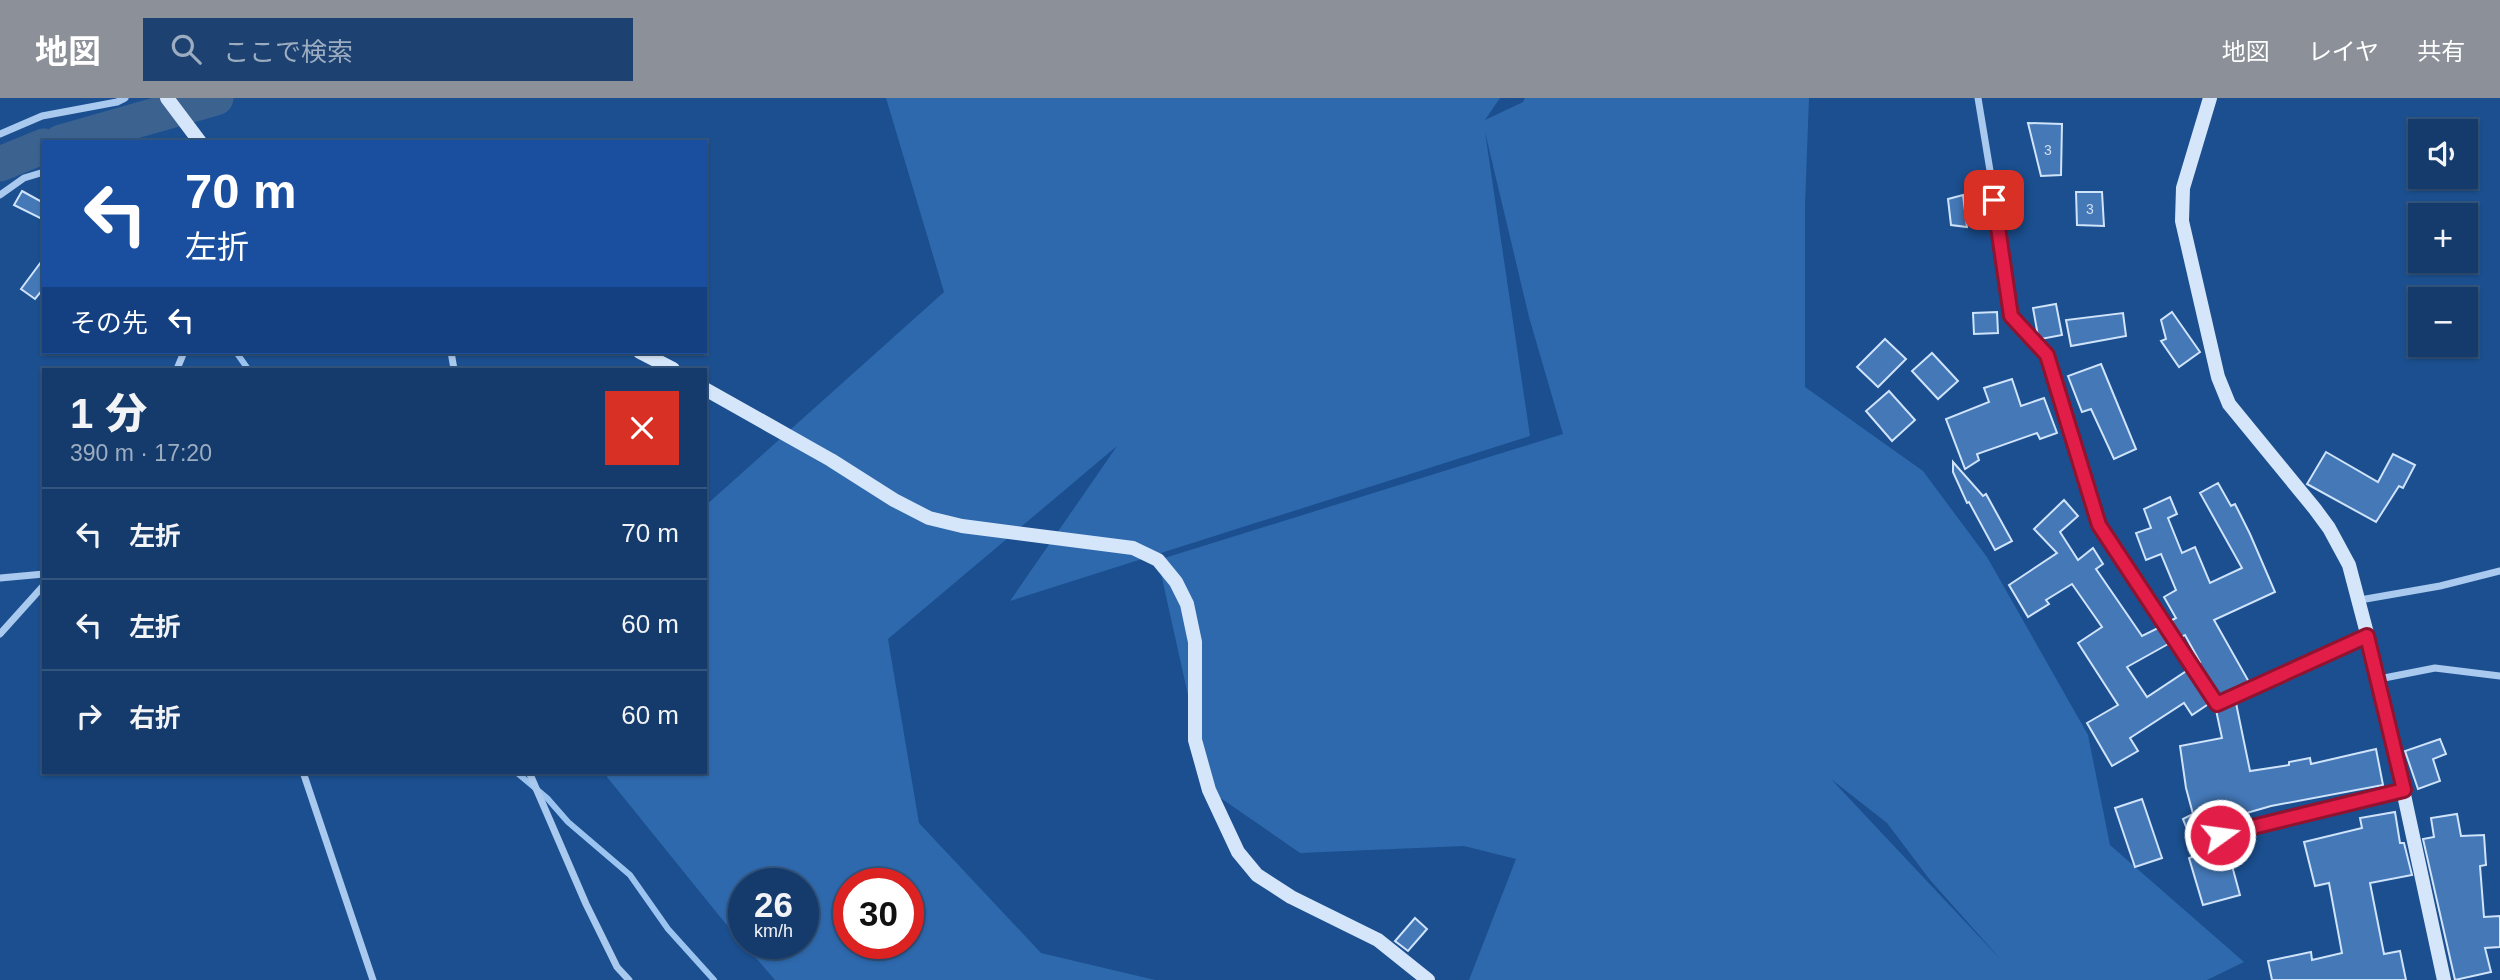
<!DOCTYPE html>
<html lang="ja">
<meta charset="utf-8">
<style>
:root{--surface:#143b6b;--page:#1d4271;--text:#f1f3f6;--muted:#9dadc1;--line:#33557e;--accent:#8c9099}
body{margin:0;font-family:Arial,"Noto Sans JP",sans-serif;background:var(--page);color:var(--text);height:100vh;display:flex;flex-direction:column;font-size:26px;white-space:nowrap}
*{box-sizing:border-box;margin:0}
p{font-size:23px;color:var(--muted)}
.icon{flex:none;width:38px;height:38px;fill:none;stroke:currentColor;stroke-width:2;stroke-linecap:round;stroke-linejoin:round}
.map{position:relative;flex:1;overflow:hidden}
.sheet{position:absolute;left:42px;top:270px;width:665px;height:406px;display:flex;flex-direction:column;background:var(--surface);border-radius:0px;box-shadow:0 2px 5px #0004,0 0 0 2px var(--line)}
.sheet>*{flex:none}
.top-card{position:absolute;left:42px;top:42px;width:665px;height:214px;border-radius:0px;box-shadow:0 2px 5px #0004,0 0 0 2px var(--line);background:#1a4fa0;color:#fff;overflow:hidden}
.controls{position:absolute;left:2408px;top:21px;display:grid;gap:14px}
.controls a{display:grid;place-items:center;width:70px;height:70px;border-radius:0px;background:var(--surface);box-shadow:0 2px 5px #0004,0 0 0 2px var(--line);font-size:35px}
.speed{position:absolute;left:728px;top:770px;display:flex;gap:14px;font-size:35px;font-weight:700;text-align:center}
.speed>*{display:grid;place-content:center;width:91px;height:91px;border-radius:50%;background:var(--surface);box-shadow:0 2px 5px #0004,0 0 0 2px var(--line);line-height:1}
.speed small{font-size:18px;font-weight:400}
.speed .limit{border:10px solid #d22;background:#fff;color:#111}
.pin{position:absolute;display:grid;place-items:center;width:60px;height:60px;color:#fff;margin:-30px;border-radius:14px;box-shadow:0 4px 10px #0006}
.me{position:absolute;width:77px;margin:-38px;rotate:76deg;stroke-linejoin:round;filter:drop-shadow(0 0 5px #0008)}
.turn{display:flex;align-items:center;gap:24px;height:147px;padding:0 28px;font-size:32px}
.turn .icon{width:91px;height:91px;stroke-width:2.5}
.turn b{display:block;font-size:49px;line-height:60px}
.then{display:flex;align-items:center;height:66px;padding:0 28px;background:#0003;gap:14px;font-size:26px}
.round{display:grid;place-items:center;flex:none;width:74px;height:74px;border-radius:0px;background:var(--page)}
.head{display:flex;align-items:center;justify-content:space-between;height:119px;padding:0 28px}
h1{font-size:42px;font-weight:800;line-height:52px}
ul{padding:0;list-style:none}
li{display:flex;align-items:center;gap:21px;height:91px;padding:0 28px;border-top:2px solid var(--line)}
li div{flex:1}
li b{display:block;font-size:26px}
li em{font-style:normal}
header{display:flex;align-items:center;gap:42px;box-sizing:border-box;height:98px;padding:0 35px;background:var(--accent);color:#fff}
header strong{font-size:33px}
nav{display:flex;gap:38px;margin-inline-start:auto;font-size:24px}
.search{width:490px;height:63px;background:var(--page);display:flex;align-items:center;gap:18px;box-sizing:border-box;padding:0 24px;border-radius:0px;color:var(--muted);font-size:26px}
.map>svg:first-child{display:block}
.green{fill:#2e69ad;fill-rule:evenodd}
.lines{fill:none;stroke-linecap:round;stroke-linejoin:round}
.stream{stroke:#9cc4f0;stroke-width:6}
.river{stroke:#3c6290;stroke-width:35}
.building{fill:#4478b7;stroke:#cfe3fa;stroke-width:2}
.street{stroke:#a9c9ee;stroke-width:7}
.secondary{stroke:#d6e6fa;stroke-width:14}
.route-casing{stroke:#92132f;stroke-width:18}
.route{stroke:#e11d48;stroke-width:12}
.labels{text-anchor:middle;stroke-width:7;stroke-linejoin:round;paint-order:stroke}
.number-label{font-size:14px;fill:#d0dded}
</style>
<header>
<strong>地図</strong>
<div class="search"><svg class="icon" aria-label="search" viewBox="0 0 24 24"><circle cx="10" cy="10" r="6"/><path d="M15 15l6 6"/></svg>ここで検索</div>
<nav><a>地図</a><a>レイヤ</a><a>共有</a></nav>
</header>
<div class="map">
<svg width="2500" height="882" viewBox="0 0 2500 882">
<rect width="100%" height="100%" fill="#1b4f8f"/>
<!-- green -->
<path class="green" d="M886,0H1500L1485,22L1523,4L1525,0H1809L1805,107V289L1923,373L1987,459L2088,637L2110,747L2244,864L2207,882H1469L1516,761L1464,748L1300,755L1209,692L1158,462L1563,336L1529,219L1485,34L1530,338L1010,503L1117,348L888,541L919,725L1041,855L1155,882H775L721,820L607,679L608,674H705V408L944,194ZM1831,681L1887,725L1930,782L2003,864ZM744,786H803V845H744ZM849,786H908V845H849Z"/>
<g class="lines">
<!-- stream -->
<g class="stream">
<path d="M110,31L120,44"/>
<path d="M236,254L248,271"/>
<path d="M516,674L547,700L568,724L630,777L668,831L714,882"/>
</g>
<!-- river -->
<g class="river">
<path d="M61,44L216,0"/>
<path d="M0,66L44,48"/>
</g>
</g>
<!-- building -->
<g class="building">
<path d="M2028,25L2062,26L2061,77L2041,78Z"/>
<path d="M22,93L44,105V122L14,107Z"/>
<path d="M2076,94H2102L2104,128L2077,127Z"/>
<path d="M1963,97L1967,129L1951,127L1948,101Z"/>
<path d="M44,160V190L35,201L21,191Z"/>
<path d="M2056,206L2062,237L2041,241L2038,238L2033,210Z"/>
<path d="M1997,214L1998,235L1974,236L1973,215Z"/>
<path d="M2172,214L2200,254L2179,269L2161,243L2166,241L2161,222Z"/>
<path d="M2123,215L2126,238L2071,248L2066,222Z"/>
<path d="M1885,241L1906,261L1878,289L1857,269Z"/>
<path d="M1932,255L1958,283L1938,301L1912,273Z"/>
<path d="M2101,266L2136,351L2114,361L2091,311L2082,314L2068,278Z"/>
<path d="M2012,281L2021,308L2044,300L2057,335L2040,341L2037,335L1977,356L1979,362L1965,371L1946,321L1989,304L1984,290Z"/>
<path d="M1889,293L1915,322L1892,343L1866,313Z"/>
<path d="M2326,354L2378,384L2393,356L2415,367L2403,390L2399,388L2376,424L2307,386Z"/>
<path d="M1953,364L1983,398L1986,396L2012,443L1995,452L1969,404L1967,405L1953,374Z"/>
<path d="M2218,385L2231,408L2235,406L2250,436L2275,494L2214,522L2249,584L2220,598L2198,565L2200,564L2185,537L2181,539L2170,523L2176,520L2164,499L2176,492L2161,456L2146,462L2136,435L2151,430L2144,411L2170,399L2177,416L2168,420L2182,455L2195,449L2210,485L2242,470L2200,395Z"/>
<path d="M2064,402L2078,418L2060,434L2078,462L2093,450L2103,466L2096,471L2142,538L2160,529L2170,545L2127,569L2147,599L2188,572L2210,605L2192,617L2184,605L2130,640L2138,653L2112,668L2087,625L2118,607L2078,545L2102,529L2072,486L2046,502L2049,506L2028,519L2009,487L2057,455L2034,431Z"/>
<path d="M2236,605L2250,673L2289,667V664L2310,660L2311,666L2376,651L2383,687L2271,708L2219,723L2221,730L2215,733L2214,739L2218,743L2225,742L2240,797L2203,807L2189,760L2197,757L2183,721L2193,716L2186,690L2180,648L2222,640L2216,612Z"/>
<path d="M2440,641L2446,656L2433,661L2440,683L2418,691L2405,653Z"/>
<path d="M2142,701L2162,760L2135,769L2115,710Z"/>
<path d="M2395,714L2400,745H2404L2412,777L2370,785L2384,856L2400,853L2406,882H2272L2268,863L2311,854L2312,862L2342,855L2329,785L2315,788L2304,744L2362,730L2360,720Z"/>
<path d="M2457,716L2461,738L2484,737L2486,767L2480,768L2484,819L2500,818V849L2485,850L2491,874L2455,882L2423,741L2434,739L2431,720Z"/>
<path d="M1415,820L1427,831L1408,853L1395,843Z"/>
</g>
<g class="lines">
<!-- street -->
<g class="street">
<path d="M1978,0L2003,151L2011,217L2047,257L2099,427L2218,606L2367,538"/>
<path d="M0,36L42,18L117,4L125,0"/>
<path d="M0,97L24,80L44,74"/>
<path d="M451,254L454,271"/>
<path d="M177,271L184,254"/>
<path d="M0,480L44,476"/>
<path d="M2360,502L2440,488L2500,473"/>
<path d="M0,536L44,487"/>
<path d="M2379,581L2435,570L2500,578"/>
<path d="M303,674L373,882"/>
<path d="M529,674L586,806L617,869L629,882"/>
<path d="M2220,737L2403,692"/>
</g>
<!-- secondary -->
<g class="secondary">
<path d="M167,0L200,44"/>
<path d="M2210,0L2183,90L2182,123L2218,279L2229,306L2315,411L2329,430L2349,467L2379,581L2444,882"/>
<path d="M640,254L673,271"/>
<path d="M705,291L831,362L894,402L929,420L962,428L1133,450L1158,462L1176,484L1187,506L1195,544V642L1209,692L1238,754L1257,777L1291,799L1378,842L1428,882"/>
</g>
</g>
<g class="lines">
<!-- route casing -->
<g class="route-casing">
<path id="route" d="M1994,102L2011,218L2047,257L2099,427L2217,606L2367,538L2404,692L2220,737"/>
</g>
<!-- route -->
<use href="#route" class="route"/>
</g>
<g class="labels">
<!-- number labels -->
<g class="number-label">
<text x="2048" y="57">3</text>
<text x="2090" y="116">3</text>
</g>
</g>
</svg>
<div class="controls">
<a><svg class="icon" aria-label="sound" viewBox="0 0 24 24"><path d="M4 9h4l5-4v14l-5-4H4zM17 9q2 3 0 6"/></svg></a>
<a>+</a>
<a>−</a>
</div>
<div class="speed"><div>26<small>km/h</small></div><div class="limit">30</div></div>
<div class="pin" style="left:1994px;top:102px;background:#d93025"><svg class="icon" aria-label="arrive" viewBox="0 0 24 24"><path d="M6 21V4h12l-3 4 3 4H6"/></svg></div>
<svg class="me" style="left:2220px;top:737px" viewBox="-20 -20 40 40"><circle r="17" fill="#e11d48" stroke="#fff" stroke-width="3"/><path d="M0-11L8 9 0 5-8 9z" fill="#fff"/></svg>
<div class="top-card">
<div class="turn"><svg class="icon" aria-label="left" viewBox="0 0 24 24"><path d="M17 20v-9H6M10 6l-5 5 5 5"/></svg><div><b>70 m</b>左折</div></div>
<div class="then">その先<svg class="icon" aria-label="left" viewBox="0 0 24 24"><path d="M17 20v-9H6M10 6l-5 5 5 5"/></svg></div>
</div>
<section class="sheet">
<div class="head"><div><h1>1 分</h1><p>390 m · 17:20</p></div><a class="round" style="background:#d93025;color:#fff"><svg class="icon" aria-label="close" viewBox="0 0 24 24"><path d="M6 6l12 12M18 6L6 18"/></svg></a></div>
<ul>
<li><svg class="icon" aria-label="left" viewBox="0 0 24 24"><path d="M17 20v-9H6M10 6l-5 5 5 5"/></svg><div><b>左折</b></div><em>70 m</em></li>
<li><svg class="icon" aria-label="left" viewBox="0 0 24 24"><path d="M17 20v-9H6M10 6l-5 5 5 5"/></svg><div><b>左折</b></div><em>60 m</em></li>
<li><svg class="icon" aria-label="right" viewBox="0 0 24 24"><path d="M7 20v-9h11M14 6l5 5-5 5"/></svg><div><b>右折</b></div><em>60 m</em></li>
</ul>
</section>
</div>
